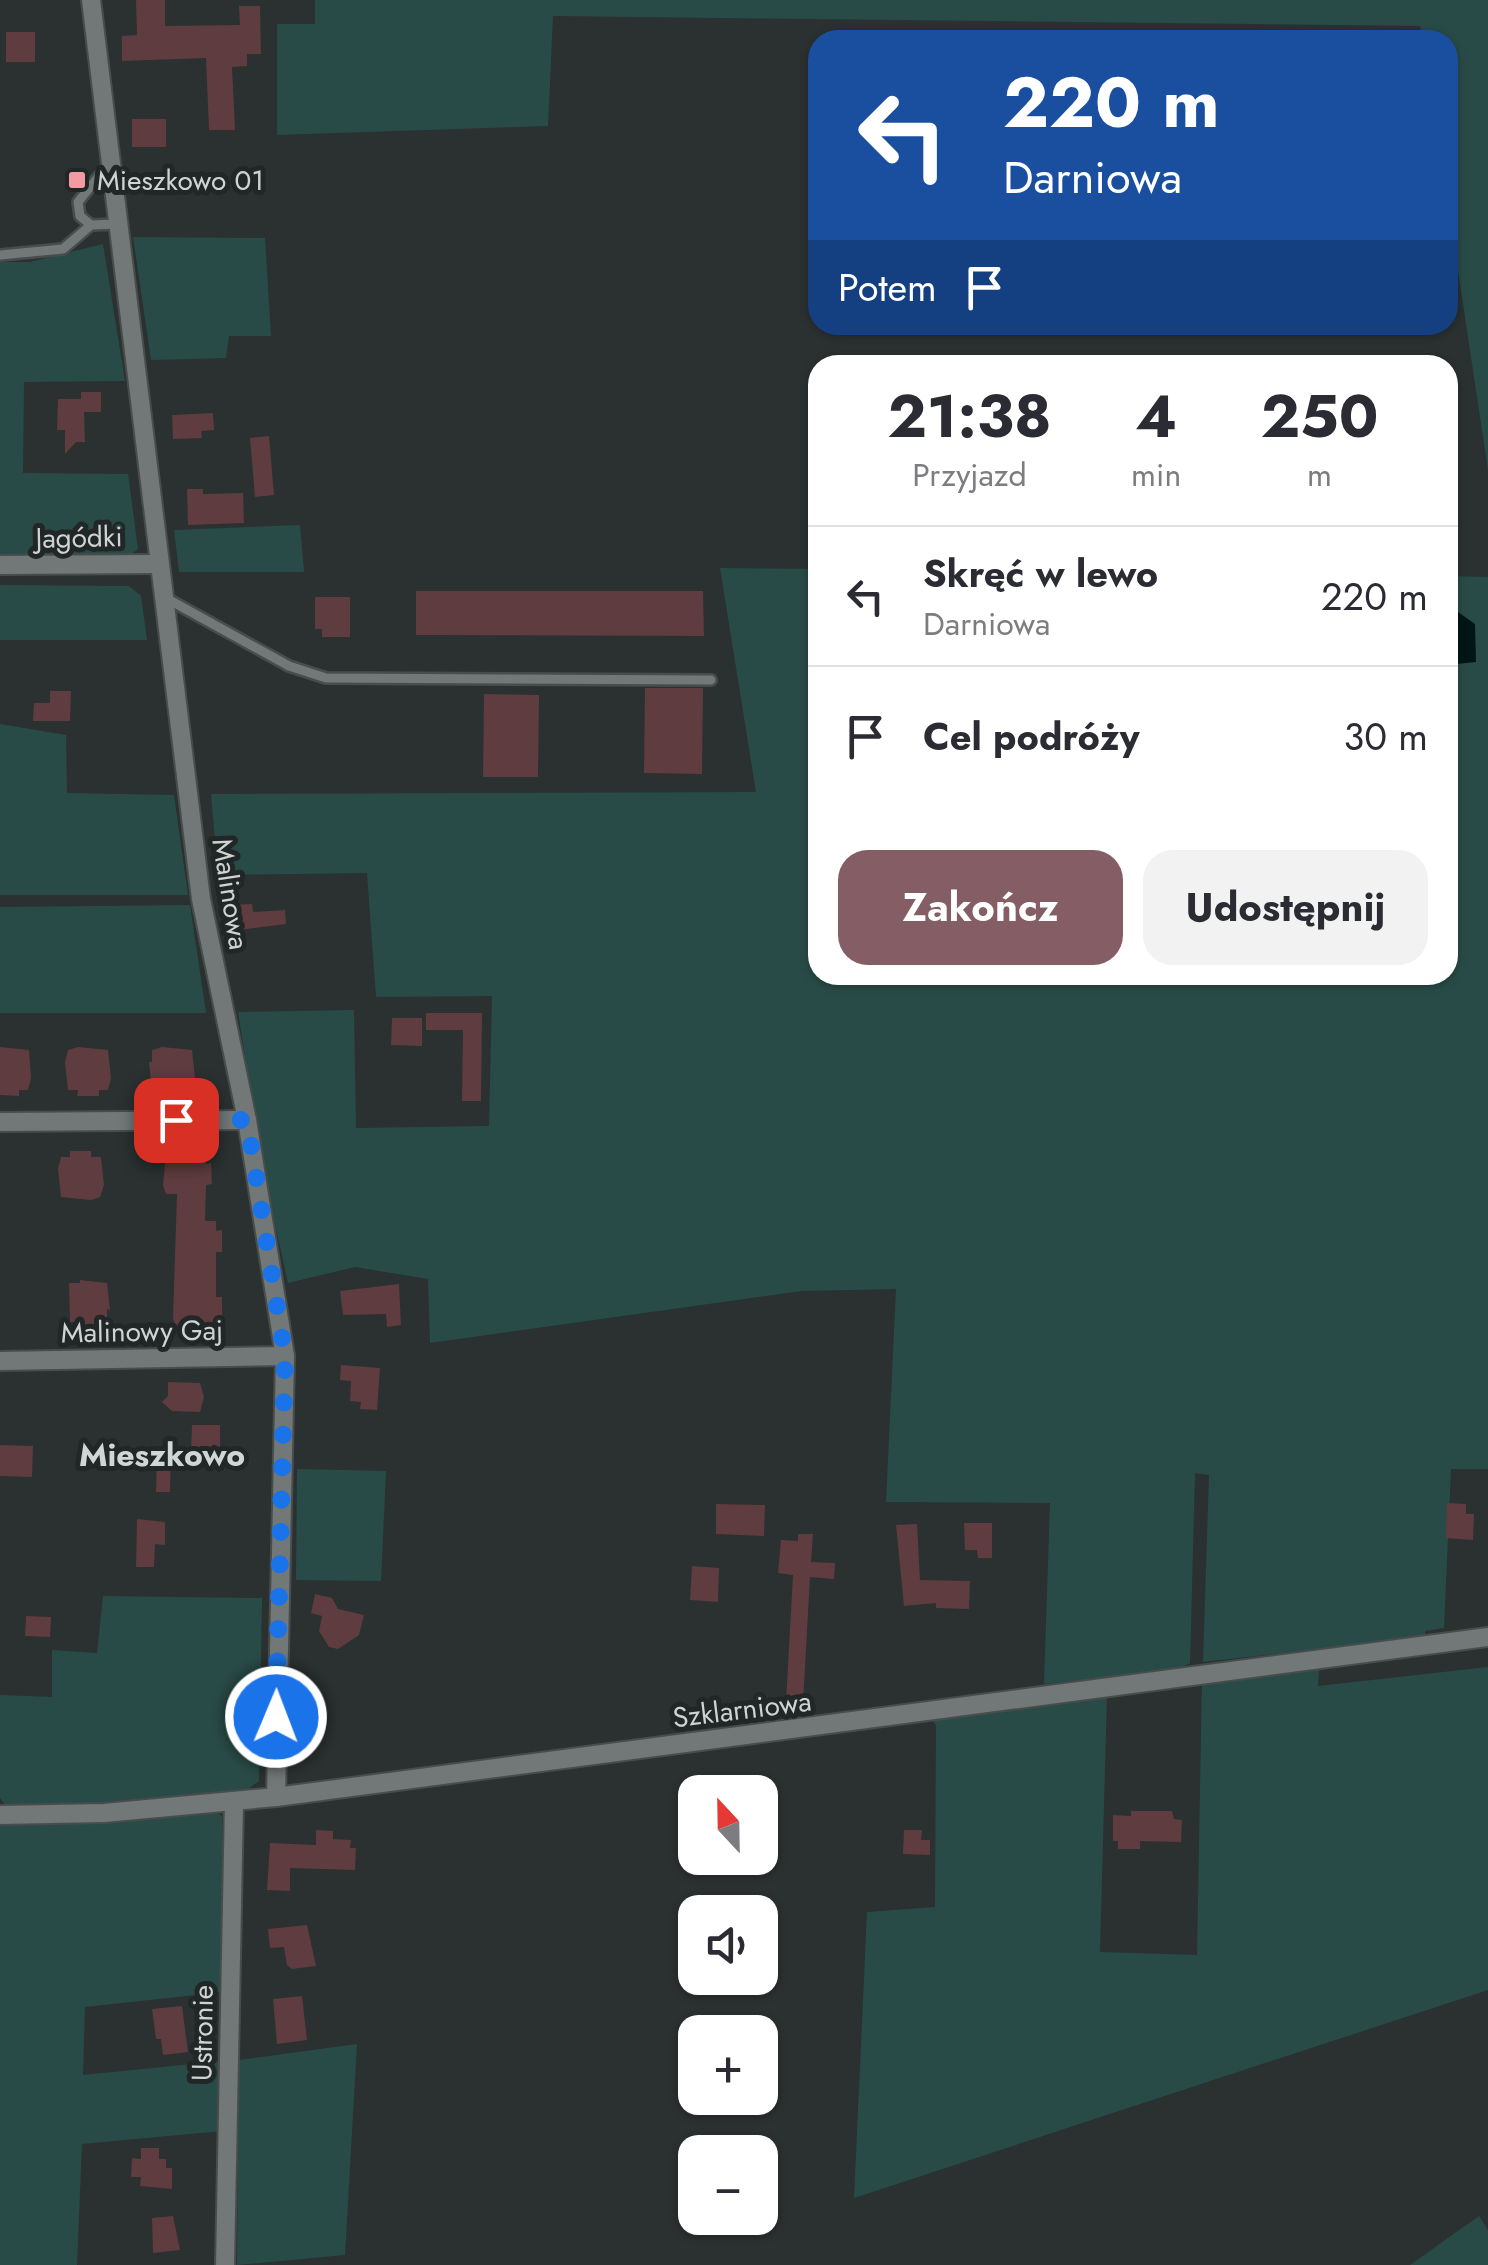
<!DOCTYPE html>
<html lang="pl">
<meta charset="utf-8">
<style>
:root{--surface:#fff;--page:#f2f2f3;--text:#2b2b33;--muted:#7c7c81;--line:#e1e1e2;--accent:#855d65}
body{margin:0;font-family:Jost,sans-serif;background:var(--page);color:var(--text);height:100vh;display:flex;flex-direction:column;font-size:38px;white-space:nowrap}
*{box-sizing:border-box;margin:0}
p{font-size:32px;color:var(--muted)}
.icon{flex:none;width:55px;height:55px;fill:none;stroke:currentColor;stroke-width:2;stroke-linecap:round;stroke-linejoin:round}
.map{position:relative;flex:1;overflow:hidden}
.sheet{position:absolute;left:808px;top:355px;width:650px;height:630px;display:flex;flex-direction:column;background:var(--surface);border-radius:30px;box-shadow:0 2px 8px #0004}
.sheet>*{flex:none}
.banner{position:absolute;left:808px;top:30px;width:650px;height:305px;border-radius:30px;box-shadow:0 2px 8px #0004;background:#1a4fa0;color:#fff;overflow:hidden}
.needle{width:65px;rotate:338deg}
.fabs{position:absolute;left:678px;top:1775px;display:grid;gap:20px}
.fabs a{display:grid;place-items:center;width:100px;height:100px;border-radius:20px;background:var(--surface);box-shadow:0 2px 8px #0004;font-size:50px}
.pin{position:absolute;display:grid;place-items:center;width:85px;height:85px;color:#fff;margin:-42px;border-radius:20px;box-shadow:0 5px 15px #0006}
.me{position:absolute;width:110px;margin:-55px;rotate:1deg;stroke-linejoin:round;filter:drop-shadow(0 0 8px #0008)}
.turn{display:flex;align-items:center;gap:35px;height:210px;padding:0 30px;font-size:45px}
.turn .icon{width:130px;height:130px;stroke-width:2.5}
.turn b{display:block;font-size:70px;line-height:85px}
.then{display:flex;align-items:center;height:95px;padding:0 30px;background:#0003;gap:20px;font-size:38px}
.eta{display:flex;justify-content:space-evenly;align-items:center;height:170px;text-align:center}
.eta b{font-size:60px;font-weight:700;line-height:70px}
.primary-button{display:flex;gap:20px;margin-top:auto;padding:20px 30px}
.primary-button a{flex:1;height:115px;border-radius:30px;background:var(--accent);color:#fff;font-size:40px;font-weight:700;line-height:115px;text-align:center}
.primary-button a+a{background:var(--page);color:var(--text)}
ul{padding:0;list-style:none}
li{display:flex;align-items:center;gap:30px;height:140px;padding:0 30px;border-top:2px solid var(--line)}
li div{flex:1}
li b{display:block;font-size:38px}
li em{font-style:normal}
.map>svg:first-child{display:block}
.green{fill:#294b47}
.water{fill:#021715}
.building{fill:#5f3c3f}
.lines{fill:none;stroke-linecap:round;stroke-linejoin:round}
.lane-casing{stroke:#484d4c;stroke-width:14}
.street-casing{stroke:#484d4c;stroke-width:22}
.lane{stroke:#717877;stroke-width:9}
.street{stroke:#717877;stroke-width:18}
.route{stroke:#1a73e8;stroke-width:18;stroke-dasharray:0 32.4}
.poi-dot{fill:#f49aa3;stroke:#212726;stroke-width:4}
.labels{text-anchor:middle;stroke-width:10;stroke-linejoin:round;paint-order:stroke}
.poi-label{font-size:28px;fill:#cfd3d3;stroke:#212726;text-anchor:start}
.street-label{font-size:28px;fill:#cfd3d3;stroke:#212726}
.quarter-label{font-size:32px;font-weight:bold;fill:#cfd7d6;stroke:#212726}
</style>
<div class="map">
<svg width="1488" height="2265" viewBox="0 0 1488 2265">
<rect width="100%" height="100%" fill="#2a3130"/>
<!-- green -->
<g class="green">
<path d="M315,0H1488V470L1448,204V40H1423L1420,26L553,16L548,126L277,135V24H315Z"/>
<path d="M133,237L265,238L271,336H229L226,358L151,360Z"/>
<path d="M103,244L125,381L24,382L23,473L128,474L138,549L126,558H0V262H30Z"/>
<path d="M300,525L304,572H179L174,530Z"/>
<path d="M720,568L817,569L818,975H1448V576L1488,577V1469H1451L1444,1628L1425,1631V1637L1203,1662L1209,1475L1195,1473L1190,1663L1177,1670L1044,1684L1050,1503L886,1502L896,1289L802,1291L430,1343L428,1279L355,1267L288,1283L263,1170L238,1012L354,1010L356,1128L489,1126L492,996L376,997L367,873L218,875L211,794L756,792Z"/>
<path d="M0,585L129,586L141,596L147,640H0Z"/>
<path d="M0,724L66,735L67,793L174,795L188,895H0Z"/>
<path d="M190,905L206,1013H0V907Z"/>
<path d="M297,1469L386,1471L381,1581L296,1580Z"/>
<path d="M103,1596L262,1598L259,1781L248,1789L91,1806H6L0,1798V1695L52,1697V1650L97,1653Z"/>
<path d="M1488,1667V1990L854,2198L867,1912L935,1907L936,1726L932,1718L1107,1694L1100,1952L1197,1955L1202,1681L1319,1668L1318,1686Z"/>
<path d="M207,1808L222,1816L223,1992L85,2007L83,2075L222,2061V2131L82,2144L77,2265H0V1821Z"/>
<path d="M357,2044L345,2255L237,2265L239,2060Z"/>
<path d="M1479,2216L1488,2230V2265H1410Z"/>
</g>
<!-- water -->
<path class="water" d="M1448,610L1458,612L1475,624L1476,662L1448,665Z"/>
<!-- building -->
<g class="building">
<path d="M136,0H165V26L240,25L239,6H260L261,54H247V66L232,67L235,130H209L206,58L122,61V36L137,35Z"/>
<rect x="6" y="32" width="29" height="30"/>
<rect x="132" y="119" width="34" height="28"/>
<path d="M81,392H101V412H84L85,442H76L65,454V430H57L58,399H81Z"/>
<path d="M213,413L214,430L201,431L202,438L173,439L172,415Z"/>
<path d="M269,436L274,495L255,497L250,438Z"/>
<path d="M187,489H203V494L243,493L244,523L188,525Z"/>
<path d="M416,591H703L704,636L416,635Z"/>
<path d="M315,597H350V637H322V629H315Z"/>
<path d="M645,688H703L702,774L644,773Z"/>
<path d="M50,691H71L70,721H33L34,703H50Z"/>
<path d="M484,694L539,695L538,777H483Z"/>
<path d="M252,904L253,912L285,910L286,924L231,931L230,905Z"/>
<path d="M426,1013H482L481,1101H462L463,1030H426Z"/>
<path d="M392,1018H422V1046L391,1045Z"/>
<path d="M0,1047L29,1050L31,1078L28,1090H19V1096L0,1095Z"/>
<path d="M78,1047L108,1050L111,1078L108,1090H99V1096H77L78,1090H68L65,1062L68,1050Z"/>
<path d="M162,1047L192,1050L195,1078L192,1090H183L182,1096H162L161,1090H152L149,1062H152V1050Z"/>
<path d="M70,1151H91V1157H101L104,1185L100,1197L91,1200L61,1197L58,1169L61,1157H70Z"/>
<path d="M193,1151L206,1154V1164L211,1163L212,1184L206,1185L205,1221H216V1231L222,1230V1252H216V1297H222V1318H216V1327L204,1329L176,1328L173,1318L177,1194H166L163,1185L166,1154Z"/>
<path d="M80,1280L107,1283L110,1310L107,1309V1322H98V1328H79V1322H70L69,1283H80Z"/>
<path d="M399,1284L401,1325L387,1327L386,1314L343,1315L340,1291Z"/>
<path d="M341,1365L380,1368L377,1410L360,1409L361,1402L350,1401L351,1381L340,1380Z"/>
<path d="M168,1382L200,1383L204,1397L200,1412L172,1411L162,1402L168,1396Z"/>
<path d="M192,1425H220V1450H191Z"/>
<path d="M0,1445L33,1446L32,1477L0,1476Z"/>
<path d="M157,1453H171L170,1492H156Z"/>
<path d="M1447,1503L1466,1504V1514H1474L1473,1540L1446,1538Z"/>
<path d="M716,1504L765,1505L764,1536L716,1534Z"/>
<path d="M137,1519L165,1522V1545L155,1544L154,1567H136Z"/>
<path d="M964,1523H992V1558H978L977,1550H965Z"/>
<path d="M917,1524L920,1580L970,1581L969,1609L936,1608V1603L904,1606L896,1525Z"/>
<path d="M798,1534H813L811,1562L835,1563L834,1579L810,1577L803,1703L786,1702L793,1575L778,1573L781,1540L798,1541Z"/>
<path d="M692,1566L719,1568L718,1602L690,1600Z"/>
<path d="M315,1594L332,1598L338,1609L364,1615L359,1635L338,1649L329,1647L319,1631L322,1616L311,1613Z"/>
<path d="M26,1616L51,1617L50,1637L25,1636Z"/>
<path d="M1131,1811H1172L1174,1819L1182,1820L1181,1842L1140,1841V1849H1118V1841H1113V1815L1131,1816Z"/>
<path d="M316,1830L333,1831V1839L351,1840L350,1848H356L355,1870L290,1868V1891L267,1890L270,1843L316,1845Z"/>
<path d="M904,1830H922L921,1840H930V1855L903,1854Z"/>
<path d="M307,1925L316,1966L292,1969L287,1965L284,1947L270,1948L268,1929Z"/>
<path d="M302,1996L307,2040L277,2044L273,1999Z"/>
<path d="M182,2006L188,2052L163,2055L161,2039H156L152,2009Z"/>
<path d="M141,2148H159V2159H166V2168H172V2189L140,2186L141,2177H131L132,2158L141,2159Z"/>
<path d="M173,2216L180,2250L153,2253L152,2218Z"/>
</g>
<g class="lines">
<!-- lane casing -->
<g class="lane-casing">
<g id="lane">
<path d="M108,165L78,202L80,216L91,225L116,224"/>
<path d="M0,255L63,249L91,225"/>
<path d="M164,597L289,666L326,678L711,680"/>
</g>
</g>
<!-- street casing -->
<g class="street-casing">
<g id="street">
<path d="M91,0L201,899L247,1120L285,1356L276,1797"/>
<path d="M0,565L159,564"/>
<path d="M0,1122L247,1120"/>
<path d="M0,1361L285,1356"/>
<path d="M0,1815L104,1813L276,1797L1488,1637"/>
<path d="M225,2265L234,1801"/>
</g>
</g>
<!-- lane -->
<use href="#lane" class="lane"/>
<!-- street -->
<use href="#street" class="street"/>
</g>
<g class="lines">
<!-- route -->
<path class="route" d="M176,1120H247L285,1356L276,1717"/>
</g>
<!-- markers -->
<rect class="poi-dot" x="67" y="170" width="20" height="20" rx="5"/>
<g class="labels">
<!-- poi labels -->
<g class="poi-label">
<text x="97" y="190">Mieszkowo 01</text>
</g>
<!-- street labels -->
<g class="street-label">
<text transform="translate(79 537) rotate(-1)" y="10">Jagódki</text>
<text transform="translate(231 894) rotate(81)" y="10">Malinowa</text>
<text transform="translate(142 1331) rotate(-1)" y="10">Malinowy Gaj</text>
<text transform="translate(742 1709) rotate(-7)" y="10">Szklarniowa</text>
<text transform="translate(202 2033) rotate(-89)" y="10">Ustronie</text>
</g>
<!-- quarter labels -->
<g class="quarter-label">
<text x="162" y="1466">Mieszkowo</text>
</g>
</g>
</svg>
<div class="fabs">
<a><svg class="needle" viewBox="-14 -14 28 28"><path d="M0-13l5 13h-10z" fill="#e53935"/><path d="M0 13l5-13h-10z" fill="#7c7c81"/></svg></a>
<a><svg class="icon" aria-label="sound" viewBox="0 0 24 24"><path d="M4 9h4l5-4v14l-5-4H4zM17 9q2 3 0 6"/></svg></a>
<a>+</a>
<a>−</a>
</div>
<div class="pin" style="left:176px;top:1120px;background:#d93025"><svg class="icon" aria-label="arrive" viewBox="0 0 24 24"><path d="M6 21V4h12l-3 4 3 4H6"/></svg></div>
<svg class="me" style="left:276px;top:1717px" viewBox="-20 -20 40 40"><circle r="17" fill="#1a73e8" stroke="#fff" stroke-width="3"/><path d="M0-11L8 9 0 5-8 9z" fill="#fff"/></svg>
<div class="banner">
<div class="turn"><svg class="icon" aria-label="left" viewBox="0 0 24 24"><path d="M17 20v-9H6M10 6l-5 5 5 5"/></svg><div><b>220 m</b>Darniowa</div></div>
<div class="then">Potem<svg class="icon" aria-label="arrive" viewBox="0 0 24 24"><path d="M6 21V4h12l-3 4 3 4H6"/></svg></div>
</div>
<section class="sheet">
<div class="eta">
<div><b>21:38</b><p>Przyjazd</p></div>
<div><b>4</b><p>min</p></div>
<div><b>250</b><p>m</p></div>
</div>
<ul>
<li><svg class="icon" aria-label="left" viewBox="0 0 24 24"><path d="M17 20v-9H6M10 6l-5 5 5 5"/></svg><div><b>Skręć w lewo</b><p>Darniowa</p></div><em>220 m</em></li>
<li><svg class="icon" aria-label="arrive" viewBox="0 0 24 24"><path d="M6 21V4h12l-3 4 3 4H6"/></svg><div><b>Cel podróży</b></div><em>30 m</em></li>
</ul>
<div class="primary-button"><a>Zakończ</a><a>Udostępnij</a></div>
</section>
</div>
